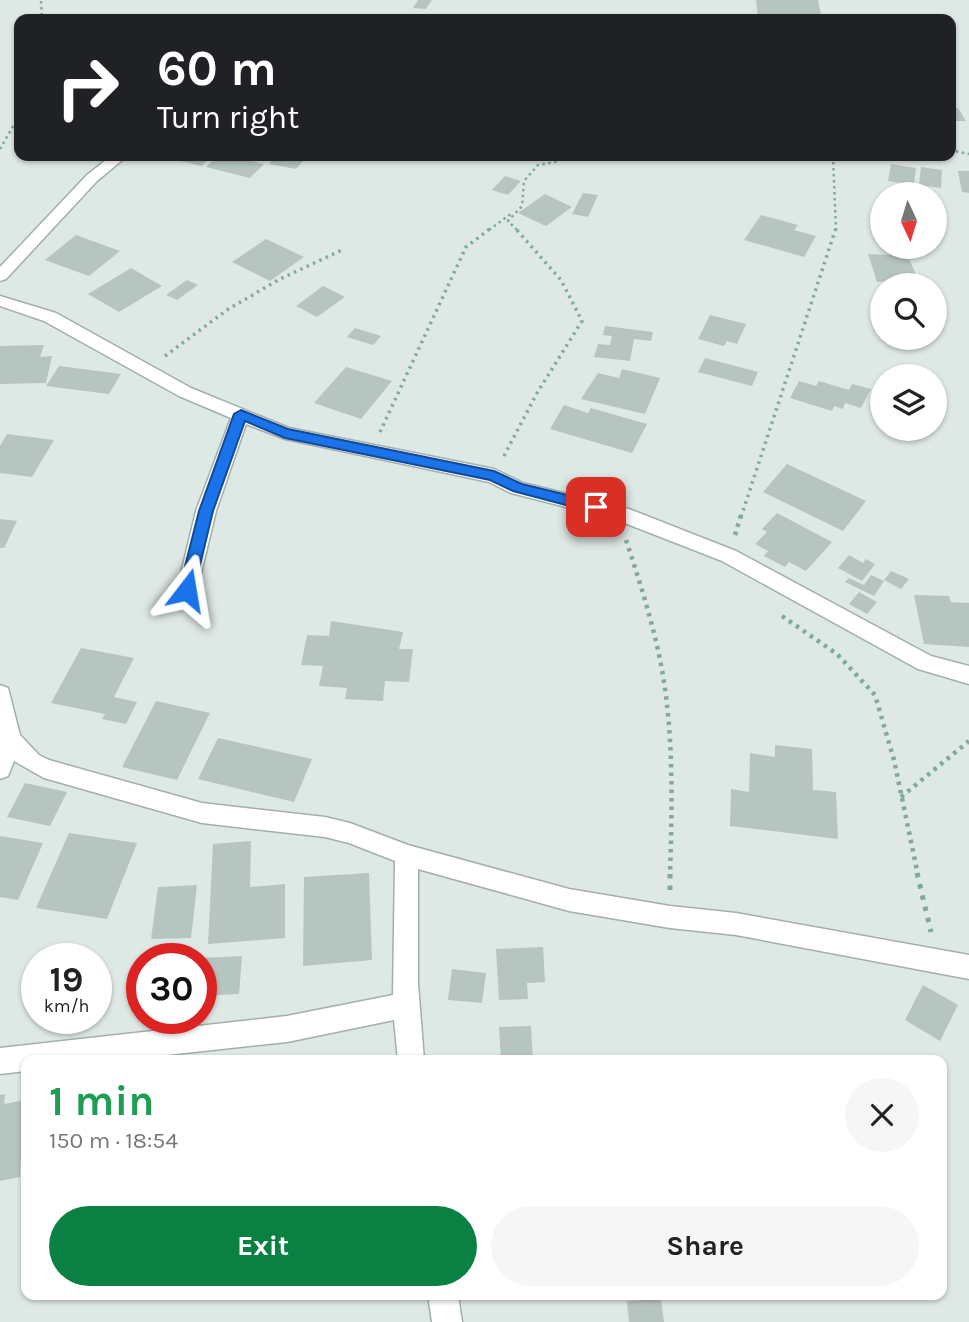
<!DOCTYPE html>
<meta charset="utf-8">
<style>
:root{--surface:#fff;--page:#f6f6f6;--text:#222;--muted:#767676;--accent:#0b8043}
body{margin:0;font-family:Karla,sans-serif;background:var(--page);color:var(--text);height:100vh;display:flex;flex-direction:column;font-size:26px;white-space:nowrap}
*{box-sizing:border-box;margin:0}
p{font-size:23px;color:var(--muted)}
.icon{flex:none;width:38px;height:38px;fill:none;stroke:currentColor;stroke-width:2;stroke-linecap:round;stroke-linejoin:round}
.map{position:relative;flex:1;overflow:hidden}
.panel{position:absolute;left:21px;top:1055px;width:926px;height:245px;display:flex;flex-direction:column;background:var(--surface);border-radius:14px;box-shadow:0 2px 5px #0004}
.panel>*{flex:none}
.hud{position:absolute;left:14px;top:14px;width:942px;height:147px;border-radius:14px;box-shadow:0 2px 5px #0004;background:#202124;color:#fff;overflow:hidden}
.needle{width:46px;rotate:176deg}
.fabs{position:absolute;left:870px;top:182px;display:grid;gap:14px}
.fabs a{display:grid;place-items:center;width:77px;height:77px;border-radius:50%;background:var(--surface);box-shadow:0 2px 5px #0004;font-size:35px}
.speed{position:absolute;left:21px;top:943px;display:flex;gap:14px;font-size:35px;font-weight:700;text-align:center}
.speed>*{display:grid;place-content:center;width:91px;height:91px;border-radius:50%;background:var(--surface);box-shadow:0 2px 5px #0004;line-height:1}
.speed small{font-size:18px;font-weight:400}
.speed .limit{border:10px solid #d22;background:#fff;color:#111}
.pin{position:absolute;display:grid;place-items:center;width:60px;height:60px;color:#fff;margin:-30px;border-radius:14px;box-shadow:0 4px 10px #0006}
.me{position:absolute;width:77px;margin:-38px;rotate:14deg;stroke-linejoin:round;filter:drop-shadow(0 0 5px #0008)}
.turn{display:flex;align-items:center;gap:24px;height:147px;padding:0 28px;font-size:32px}
.turn .icon{width:91px;height:91px;stroke-width:2.5}
.turn b{display:block;font-size:49px;line-height:60px}
.round{display:grid;place-items:center;flex:none;width:74px;height:74px;border-radius:37px;background:var(--page)}
.overview{display:flex;align-items:center;justify-content:space-between;height:119px;padding:0 28px}
h1{font-size:42px;font-weight:700;line-height:52px;color:#1e9e55}
.cta{display:flex;gap:14px;margin-top:auto;padding:14px 28px}
.cta a{flex:1;height:80px;border-radius:42px;background:var(--accent);color:#fff;font-size:28px;font-weight:700;line-height:80px;text-align:center}
.cta a+a{background:var(--page);color:var(--text)}
.map>svg:first-child{display:block}
.building{fill:#b7c5c1}
.lines{fill:none;stroke-linecap:round;stroke-linejoin:round}
.minor-casing{stroke:#a2afab;stroke-width:3}
.path-far3{stroke:#81a9a0;stroke-width:2.5;stroke-dasharray:2.5 3.5;stroke-linecap:butt}
.path-far2{stroke:#81a9a0;stroke-width:3.5;stroke-dasharray:2.5 4.5;stroke-linecap:butt}
.path-far1{stroke:#81a9a0;stroke-width:4.5;stroke-dasharray:3.5 5;stroke-linecap:butt}
.path{stroke:#81a9a0;stroke-width:5;stroke-dasharray:4.5 7;stroke-linecap:butt}
.minor{fill:#fff;fill-rule:evenodd}
.route{fill:#1a73e8;stroke:#114b97;stroke-width:2}
</style>
<div class="map">
<svg width="969" height="1322" viewBox="0 0 969 1322">
<rect width="100%" height="100%" fill="#dee8e4"/>
<!-- building -->
<g class="building">
<path d="M418,0H432L426,9L413,8Z"/>
<path d="M756,0H818L822,19H758Z"/>
<path d="M950,108H958L966,121H950Z"/>
<path d="M159,156H211L202,166Z"/>
<path d="M217,156H232L264,164L250,178L206,167Z"/>
<path d="M276,156H307L296,169L269,164Z"/>
<path d="M891,164L916,168L914,185L888,181Z"/>
<path d="M921,167L942,170L941,188L919,185Z"/>
<path d="M958,171H969V193L962,192Z"/>
<path d="M505,176L521,181L508,195L492,190Z"/>
<path d="M583,193L598,195L588,217L572,214Z"/>
<path d="M545,194L572,207L546,226L518,213Z"/>
<path d="M761,215L798,225L794,230L816,236L804,257L744,240Z"/>
<path d="M76,235L120,251L89,276L45,260Z"/>
<path d="M266,239L304,257L270,281L232,262Z"/>
<path d="M868,254L894,255L901,259H909L919,281L877,282Z"/>
<path d="M131,268L162,286L119,312L88,294Z"/>
<path d="M187,280L198,285L177,300L166,295Z"/>
<path d="M323,286L345,297L317,317L296,306Z"/>
<path d="M710,315L746,324L737,344L727,341L724,346L698,339Z"/>
<path d="M605,326L653,332L651,341L634,339L630,361L594,357L598,344L610,345L612,336L603,335Z"/>
<path d="M355,328L381,336L373,345L347,337Z"/>
<path d="M44,345L40,357L52,356L46,383L0,384V346Z"/>
<path d="M705,358L758,372L752,386L698,372Z"/>
<path d="M59,366L121,374L109,394L46,386Z"/>
<path d="M346,367L392,381L361,419L314,403Z"/>
<path d="M622,369L660,378L645,414L581,399L598,373L619,378Z"/>
<path d="M799,381L816,386L819,381L849,390L852,384L871,389L861,408L845,403L843,409L834,406L832,411L790,398Z"/>
<path d="M564,405L588,413L591,408L647,424L632,453L550,429Z"/>
<path d="M7,434L54,440L32,477L0,473V446Z"/>
<path d="M787,464L866,501L843,531L763,492Z"/>
<path d="M777,513L832,542L806,571L789,562L785,567L764,556L768,551L755,544L767,532L762,529Z"/>
<path d="M0,519L17,521L4,548H0Z"/>
<path d="M849,555L863,563L866,559L875,564L862,581L838,568Z"/>
<path d="M891,571L909,579L901,589L884,580Z"/>
<path d="M871,575L884,581L874,596L845,582L849,578L864,585Z"/>
<path d="M859,592L877,602L867,614L849,604Z"/>
<path d="M914,595L949,596L951,602L969,603V647L924,644Z"/>
<path d="M331,621L403,632L399,649H413L409,682L385,681L383,701L345,699L347,688L319,686L323,666L301,665L307,635L329,636Z"/>
<path d="M81,648L134,658L114,697L137,702L126,724L102,719L105,714L51,703Z"/>
<path d="M156,701L210,713L177,780L122,767Z"/>
<path d="M218,738L312,759L294,802L198,779Z"/>
<path d="M775,745L812,749L813,790L836,792L838,839L730,826L731,789L749,792L750,753L775,757Z"/>
<path d="M25,783L67,792L50,826L7,817Z"/>
<path d="M69,833L137,843L107,919L36,908Z"/>
<path d="M0,836L43,843L18,900L0,897Z"/>
<path d="M251,841L250,887L285,884V938L208,944L213,844Z"/>
<path d="M369,873L372,960L303,966L304,877Z"/>
<path d="M197,885L191,938L151,939L158,887Z"/>
<path d="M543,947L545,982L527,983L528,999L499,1000L496,949Z"/>
<path d="M242,956L239,994L201,996V958Z"/>
<path d="M452,969L486,973L482,1003L448,1000Z"/>
<path d="M923,985L958,1005L940,1041L905,1020Z"/>
<path d="M531,1026L533,1060H501L499,1027Z"/>
<path d="M5,1094L4,1104L24,1100L20,1177L0,1181V1095Z"/>
<path d="M661,1299L664,1322H629L627,1301Z"/>
</g>
<g class="lines">
<!-- minor casing -->
<g class="minor-casing">
<g id="minor">
<path d="M111,156H127L97,181L6,279L0,281V267L87,175Z"/>
<path d="M0,296L56,313L191,388L289,428L494,469L523,483L629,509L736,551L931,656L969,666V684L918,669L722,561L617,520L511,493L489,482L285,439L246,424L216,511L197,590L194,595L187,598L180,595L177,590L196,511L231,418L179,396L44,321L0,306Z"/>
<path d="M0,685L8,688L20,735L39,755L49,760L202,803L325,817L350,823L408,845L569,889L670,906L736,913L969,955V979L736,935L670,928L569,911L418,869V984L424,1060H398L394,1020L287,1042L121,1060H26V1071L0,1074V1048L287,1016L393,995L395,861L349,843L325,837L202,823L44,778L14,761L8,776L0,779Z"/>
<path d="M428,1295H458L462,1322H432Z"/>
</g>
</g>
<!-- path-far3 -->
<g class="path-far3">
<path d="M41,1L42,19"/>
<path d="M0,149L19,116"/>
<path d="M950,150L969,154"/>
<path d="M833,156L836,230"/>
<path d="M489,230L512,213"/>
<path d="M517,230L508,221L522,206L524,181L538,165L555,162L563,156"/>
</g>
<!-- path-far2 -->
<g class="path-far2">
<path d="M165,356L227,310L278,280L344,249"/>
<path d="M380,432L466,247L491,228"/>
<path d="M504,456L537,393L582,321L561,280L515,228"/>
<path d="M741,517L836,228"/>
</g>
<!-- path-far1 -->
<g class="path-far1">
<path d="M735,535L741,515"/>
<path d="M626,540C640,583 654,626 662,670C674,737 672,807 670,875"/>
<path d="M782,616L837,654L875,695L894,760L918,875"/>
<path d="M901,797L969,741"/>
</g>
<!-- path -->
<g class="path">
<path d="M917,873L931,932"/>
<path d="M670,890V873"/>
</g>
<!-- minor -->
<use href="#minor" class="minor"/>
</g>
<!-- route -->
<path class="route" d="M241,410L288,429L494,471L522,484L596,502L603,507L596,513L513,491L490,480L285,438L245,421L213,511L194,590L187,596L179,590L199,511L234,414Z"/>
</svg>
<div class="fabs">
<a><svg class="needle" viewBox="-14 -14 28 28"><path d="M0-13l5 13h-10z" fill="#e53935"/><path d="M0 13l5-13h-10z" fill="#767676"/></svg></a>
<a><svg class="icon" aria-label="search" viewBox="0 0 24 24"><circle cx="10" cy="10" r="6"/><path d="M15 15l6 6"/></svg></a>
<a><svg class="icon" aria-label="layers" viewBox="0 0 24 24"><path d="M12 4l9 5-9 5-9-5zM3 14l9 5 9-5"/></svg></a>
</div>
<div class="speed"><div>19<small>km/h</small></div><div class="limit">30</div></div>
<div class="pin" style="left:596px;top:507px;background:#d93025"><svg class="icon" aria-label="arrive" viewBox="0 0 24 24"><path d="M6 21V4h12l-3 4 3 4H6"/></svg></div>
<svg class="me" style="left:187px;top:590px" viewBox="-20 -20 40 40"><path d="M0-17L14 15 0 8-14 15z" fill="#1a73e8" stroke="#fff" stroke-width="4"/></svg>
<div class="hud">
<div class="turn"><svg class="icon" aria-label="right" viewBox="0 0 24 24"><path d="M7 20v-9h11M14 6l5 5-5 5"/></svg><div><b>60 m</b>Turn right</div></div>
</div>
<section class="panel">
<div class="overview"><div><h1>1 min</h1><p>150 m · 18:54</p></div><a class="round"><svg class="icon" aria-label="close" viewBox="0 0 24 24"><path d="M6 6l12 12M18 6L6 18"/></svg></a></div>
<div class="cta"><a>Exit</a><a>Share</a></div>
</section>
</div>
